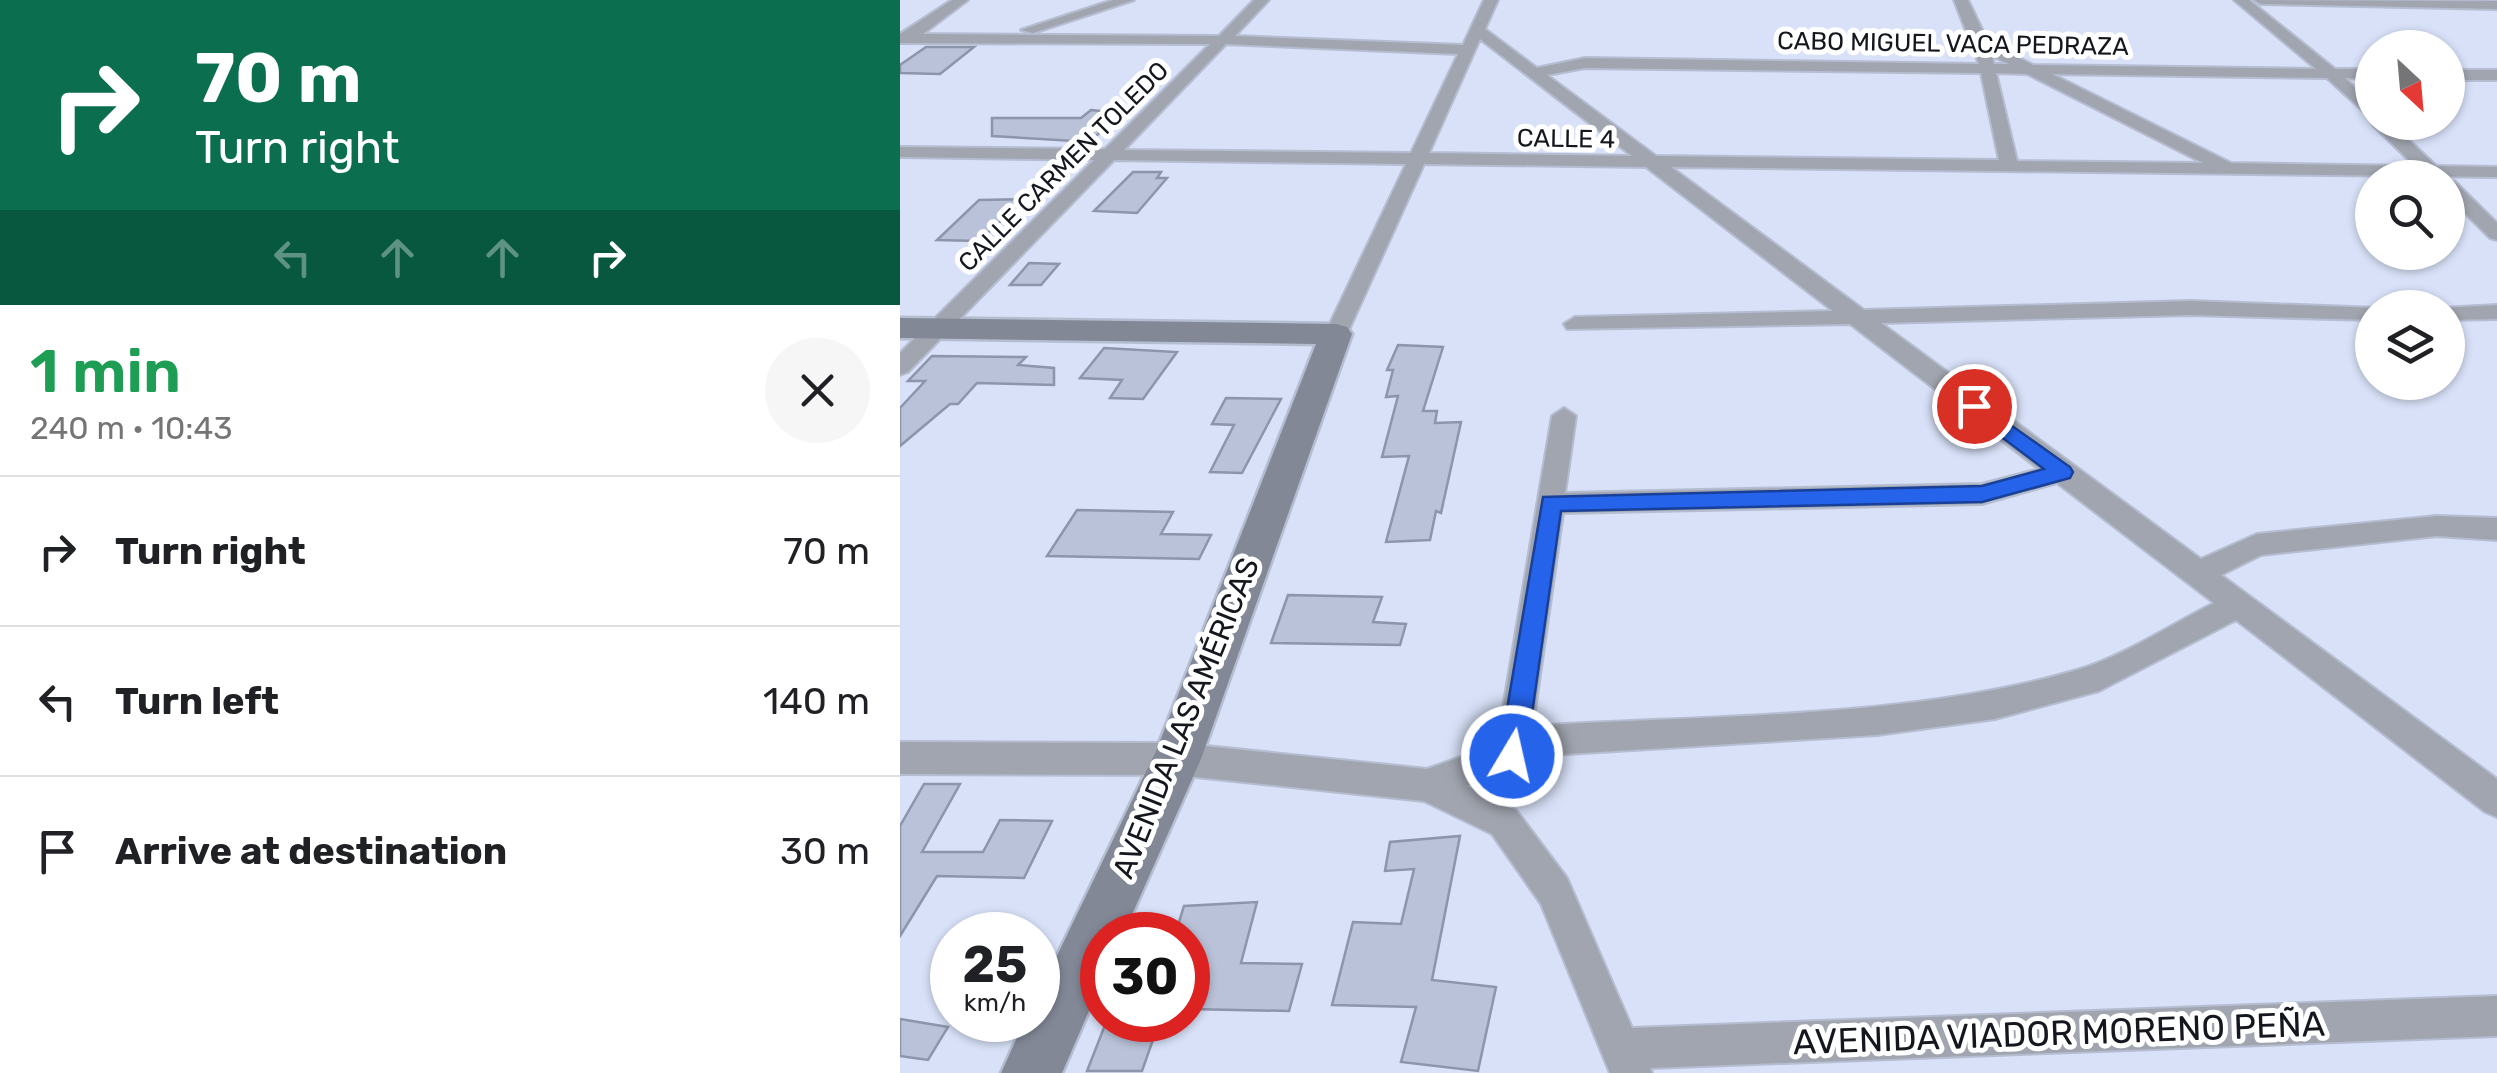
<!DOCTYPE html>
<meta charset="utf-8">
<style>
:root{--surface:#fff;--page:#f6f6f6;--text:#202124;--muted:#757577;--line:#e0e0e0}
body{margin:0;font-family:Rubik,sans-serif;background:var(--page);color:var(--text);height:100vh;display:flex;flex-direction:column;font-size:38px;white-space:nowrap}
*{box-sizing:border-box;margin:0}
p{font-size:32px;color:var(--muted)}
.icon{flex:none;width:55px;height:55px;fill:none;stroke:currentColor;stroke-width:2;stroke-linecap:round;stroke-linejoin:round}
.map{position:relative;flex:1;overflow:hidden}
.panel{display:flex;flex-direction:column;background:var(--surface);width:900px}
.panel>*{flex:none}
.banner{background:#0b6e4f;color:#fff;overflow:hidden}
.needle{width:65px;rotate:154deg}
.tools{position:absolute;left:1455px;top:30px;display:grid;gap:20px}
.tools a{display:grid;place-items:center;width:110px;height:110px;border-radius:50%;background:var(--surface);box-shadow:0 2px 8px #0004;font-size:50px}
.speed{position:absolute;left:30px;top:912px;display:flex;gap:20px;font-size:50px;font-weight:700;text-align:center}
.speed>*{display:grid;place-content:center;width:130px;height:130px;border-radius:50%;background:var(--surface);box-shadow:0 2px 8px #0004;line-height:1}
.speed small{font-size:25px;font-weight:400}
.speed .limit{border:15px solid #d22;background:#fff;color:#111}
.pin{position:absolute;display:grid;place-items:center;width:85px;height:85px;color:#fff;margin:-42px;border:5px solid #fff;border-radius:50%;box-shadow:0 2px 10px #0007}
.me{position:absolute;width:110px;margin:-55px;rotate:9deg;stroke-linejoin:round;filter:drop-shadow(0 0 8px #0008)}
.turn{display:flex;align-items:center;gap:35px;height:210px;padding:0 30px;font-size:45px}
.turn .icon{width:130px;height:130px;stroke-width:2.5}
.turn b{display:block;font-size:70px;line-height:85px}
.lanes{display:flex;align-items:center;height:95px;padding:0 30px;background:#0003;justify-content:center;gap:50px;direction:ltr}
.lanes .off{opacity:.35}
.round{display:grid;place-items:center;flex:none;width:105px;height:105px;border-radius:52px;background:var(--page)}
.summary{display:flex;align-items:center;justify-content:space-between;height:170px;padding:0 30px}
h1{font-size:60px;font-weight:600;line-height:75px;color:#1e9e55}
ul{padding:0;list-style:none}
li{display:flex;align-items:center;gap:30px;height:150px;padding:0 30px;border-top:2px solid var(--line)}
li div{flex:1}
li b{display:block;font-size:38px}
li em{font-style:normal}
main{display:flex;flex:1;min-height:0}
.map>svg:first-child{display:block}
.building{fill:#b9c2d8;stroke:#8d95aa;stroke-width:2.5}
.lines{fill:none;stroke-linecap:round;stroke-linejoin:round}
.minor-casing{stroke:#b5bdd1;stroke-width:4}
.secondary-casing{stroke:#b5bdd1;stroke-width:5}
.minor{fill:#a1a5af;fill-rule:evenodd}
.secondary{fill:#828896;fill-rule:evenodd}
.route{fill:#2563eb;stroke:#184099;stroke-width:2.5}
.labels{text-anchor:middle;stroke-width:10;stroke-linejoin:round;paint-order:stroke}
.far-street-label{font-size:25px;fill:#14171e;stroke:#fff}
.street-label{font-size:30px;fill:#14171e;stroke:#fff}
.near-street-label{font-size:35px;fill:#14171e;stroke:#fff}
</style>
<main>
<section class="panel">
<div class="banner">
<div class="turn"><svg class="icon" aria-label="right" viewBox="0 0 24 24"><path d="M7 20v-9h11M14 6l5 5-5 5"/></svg><div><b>70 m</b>Turn right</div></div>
<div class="lanes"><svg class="icon off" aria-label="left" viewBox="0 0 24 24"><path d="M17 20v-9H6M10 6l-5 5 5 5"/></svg><svg class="icon off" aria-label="ahead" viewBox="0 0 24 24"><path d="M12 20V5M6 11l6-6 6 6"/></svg><svg class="icon off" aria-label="ahead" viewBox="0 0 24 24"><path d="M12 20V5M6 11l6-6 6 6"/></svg><svg class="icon" aria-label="right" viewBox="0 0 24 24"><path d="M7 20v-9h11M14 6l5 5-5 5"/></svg></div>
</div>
<div class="summary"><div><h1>1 min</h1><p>240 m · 10:43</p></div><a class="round"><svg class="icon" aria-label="close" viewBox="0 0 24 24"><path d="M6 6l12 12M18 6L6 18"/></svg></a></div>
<ul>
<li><svg class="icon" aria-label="right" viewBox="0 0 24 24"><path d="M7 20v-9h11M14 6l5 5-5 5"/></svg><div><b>Turn right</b></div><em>70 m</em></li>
<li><svg class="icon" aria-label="left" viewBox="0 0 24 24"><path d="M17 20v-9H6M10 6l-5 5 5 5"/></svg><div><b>Turn left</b></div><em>140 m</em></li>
<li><svg class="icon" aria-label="arrive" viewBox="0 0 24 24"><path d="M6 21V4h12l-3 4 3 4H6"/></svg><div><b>Arrive at destination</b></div><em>30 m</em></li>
</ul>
</section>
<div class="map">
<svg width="1597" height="1073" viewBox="0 0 1597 1073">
<rect width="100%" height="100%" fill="#d8e1f8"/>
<!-- building -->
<g class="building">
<path d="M26,47H74L40,74L0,73V65Z"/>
<path d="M191,110L220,113L190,142L92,136V118H181Z"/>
<path d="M233,172H261L257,178H267L237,213L194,211Z"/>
<path d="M125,199L79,241L37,240L79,200Z"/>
<path d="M129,263L159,264L141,285H110Z"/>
<path d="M498,345L543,347L523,411H537L535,423L561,422L541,513L536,511L530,540L486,542L509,456L482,457L498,396L486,397L493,370H487Z"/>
<path d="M204,348L277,352L243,399L210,398L222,380L180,378Z"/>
<path d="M32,356L126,357L118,365L154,368V385L77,383L58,404H50L0,446V408L25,381H8Z"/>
<path d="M326,398L381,399L342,473L310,472L334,425L312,424Z"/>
<path d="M177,510L273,512L261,534L311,535L299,559L147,556Z"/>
<path d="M388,595L482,597L473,622L506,624L500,645L371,643Z"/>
<path d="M24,784H60L22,852H83L100,820L152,821L124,878L37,876L0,936V826Z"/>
<path d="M560,836L532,980L596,987L578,1071L501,1062L516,1007L432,1005L453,922L501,924L514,869L485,871L490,842Z"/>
<path d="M357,902L341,963L402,964L389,1011L288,1009V935H275L284,906Z"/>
<path d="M0,1019L48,1027L28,1060L0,1056Z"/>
<path d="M207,1020H260L242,1071H187Z"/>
</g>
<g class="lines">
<!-- minor casing -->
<g class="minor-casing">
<g id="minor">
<path d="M52,0H68L23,34L319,36L354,0H369L335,36L563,45L584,0H598L585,29L637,68L685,58L1079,64L1054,0H1068L1088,42L1133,65L1416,69L1334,0H1349L1435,69H1472V79L1445,78L1472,105V119L1427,78L1152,74L1331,163L1515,166L1474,126L1472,122V121L1490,122L1536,166L1597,167V177L771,167L964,310L1291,301L1477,308H1472V320L1291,315L981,323L1301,559L1357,534L1537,516L1597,518V540L1537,536L1361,555L1321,575L1597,779V817L1585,812L1336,620L1199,691L1095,719L977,735L650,755L567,786L616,810L667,878L732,1028L1597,996V1036L750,1068L752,1073H710L641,904L592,834L524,801L277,775L0,774V742L277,743L527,769L597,744L652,416L664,408L676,416L665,493L1082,484L1139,469L950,324L667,329L664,324L675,317L933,311L746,167L524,164L447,334L436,341L425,334L506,164L214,160L8,372L0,375V353L194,160L0,157V147L205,149L310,44L0,43V34ZM580,39L732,156L529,153ZM326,44L558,54L511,153L224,150ZM1092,56L1109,64H1094ZM685,68L1081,73L1099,160L756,156L647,75ZM1096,73L1127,74L1303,163L1117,161ZM1157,483L1314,603C1272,624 1222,657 1177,670C1013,718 821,715 650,725L632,731L663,513L1082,504Z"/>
<path d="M213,0H234L133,33L121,30Z"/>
<path d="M1354,0L1597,1V9L1361,4Z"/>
<rect x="1548" y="70" width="49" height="10"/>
<path d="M1548,180L1555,182L1597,223V240L1590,238L1548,196Z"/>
<path d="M1597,305V319L1548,320V308H1543Z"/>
</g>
</g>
<!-- secondary casing -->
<g class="secondary-casing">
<path id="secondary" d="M0,318L436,324L447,327L452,334L301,759L223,935H202V981L162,1073H101L125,1020H138V995L256,751L416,344L0,338Z"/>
</g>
<!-- minor -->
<use href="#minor" class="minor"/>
<!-- secondary -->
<use href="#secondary" class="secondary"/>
</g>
<!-- route -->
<path class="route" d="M1074,399L1170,467L1173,472L1170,478L1082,502L661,511L626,756L622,765L612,769L603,765L599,756L643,497L1082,486L1144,469L1067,411L1065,406Z"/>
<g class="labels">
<!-- far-street labels -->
<g class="far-street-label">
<text transform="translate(1053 43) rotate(1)" y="9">CABO MIGUEL VACA PEDRAZA</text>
<text transform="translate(666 138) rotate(1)" y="9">CALLE 4</text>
<text transform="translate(163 166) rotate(-45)" y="9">CALLE CARMEN TOLEDO</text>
</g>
<!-- street labels -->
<g class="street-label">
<text transform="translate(286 718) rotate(-68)" y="10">AVENIDA LAS AMÉRICAS</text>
</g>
<!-- near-street labels -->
<g class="near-street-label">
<text transform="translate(1159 1033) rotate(-2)" y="12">AVENIDA VIADOR MORENO PEÑA</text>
</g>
</g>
</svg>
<div class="tools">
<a><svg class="needle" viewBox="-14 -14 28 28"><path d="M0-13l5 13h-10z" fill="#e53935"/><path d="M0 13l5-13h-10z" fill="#757577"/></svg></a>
<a><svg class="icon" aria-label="search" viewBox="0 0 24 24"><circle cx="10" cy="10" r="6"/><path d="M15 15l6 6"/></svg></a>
<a><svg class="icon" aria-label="layers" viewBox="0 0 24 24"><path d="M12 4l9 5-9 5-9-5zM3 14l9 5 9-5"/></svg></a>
</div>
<div class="speed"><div>25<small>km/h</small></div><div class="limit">30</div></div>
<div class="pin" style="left:1074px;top:406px;background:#d93025"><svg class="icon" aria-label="arrive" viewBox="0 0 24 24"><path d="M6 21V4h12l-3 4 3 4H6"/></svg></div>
<svg class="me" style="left:612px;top:756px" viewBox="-20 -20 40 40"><circle r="17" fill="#2563eb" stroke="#fff" stroke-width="3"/><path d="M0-11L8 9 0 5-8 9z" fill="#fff"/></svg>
</div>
</main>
